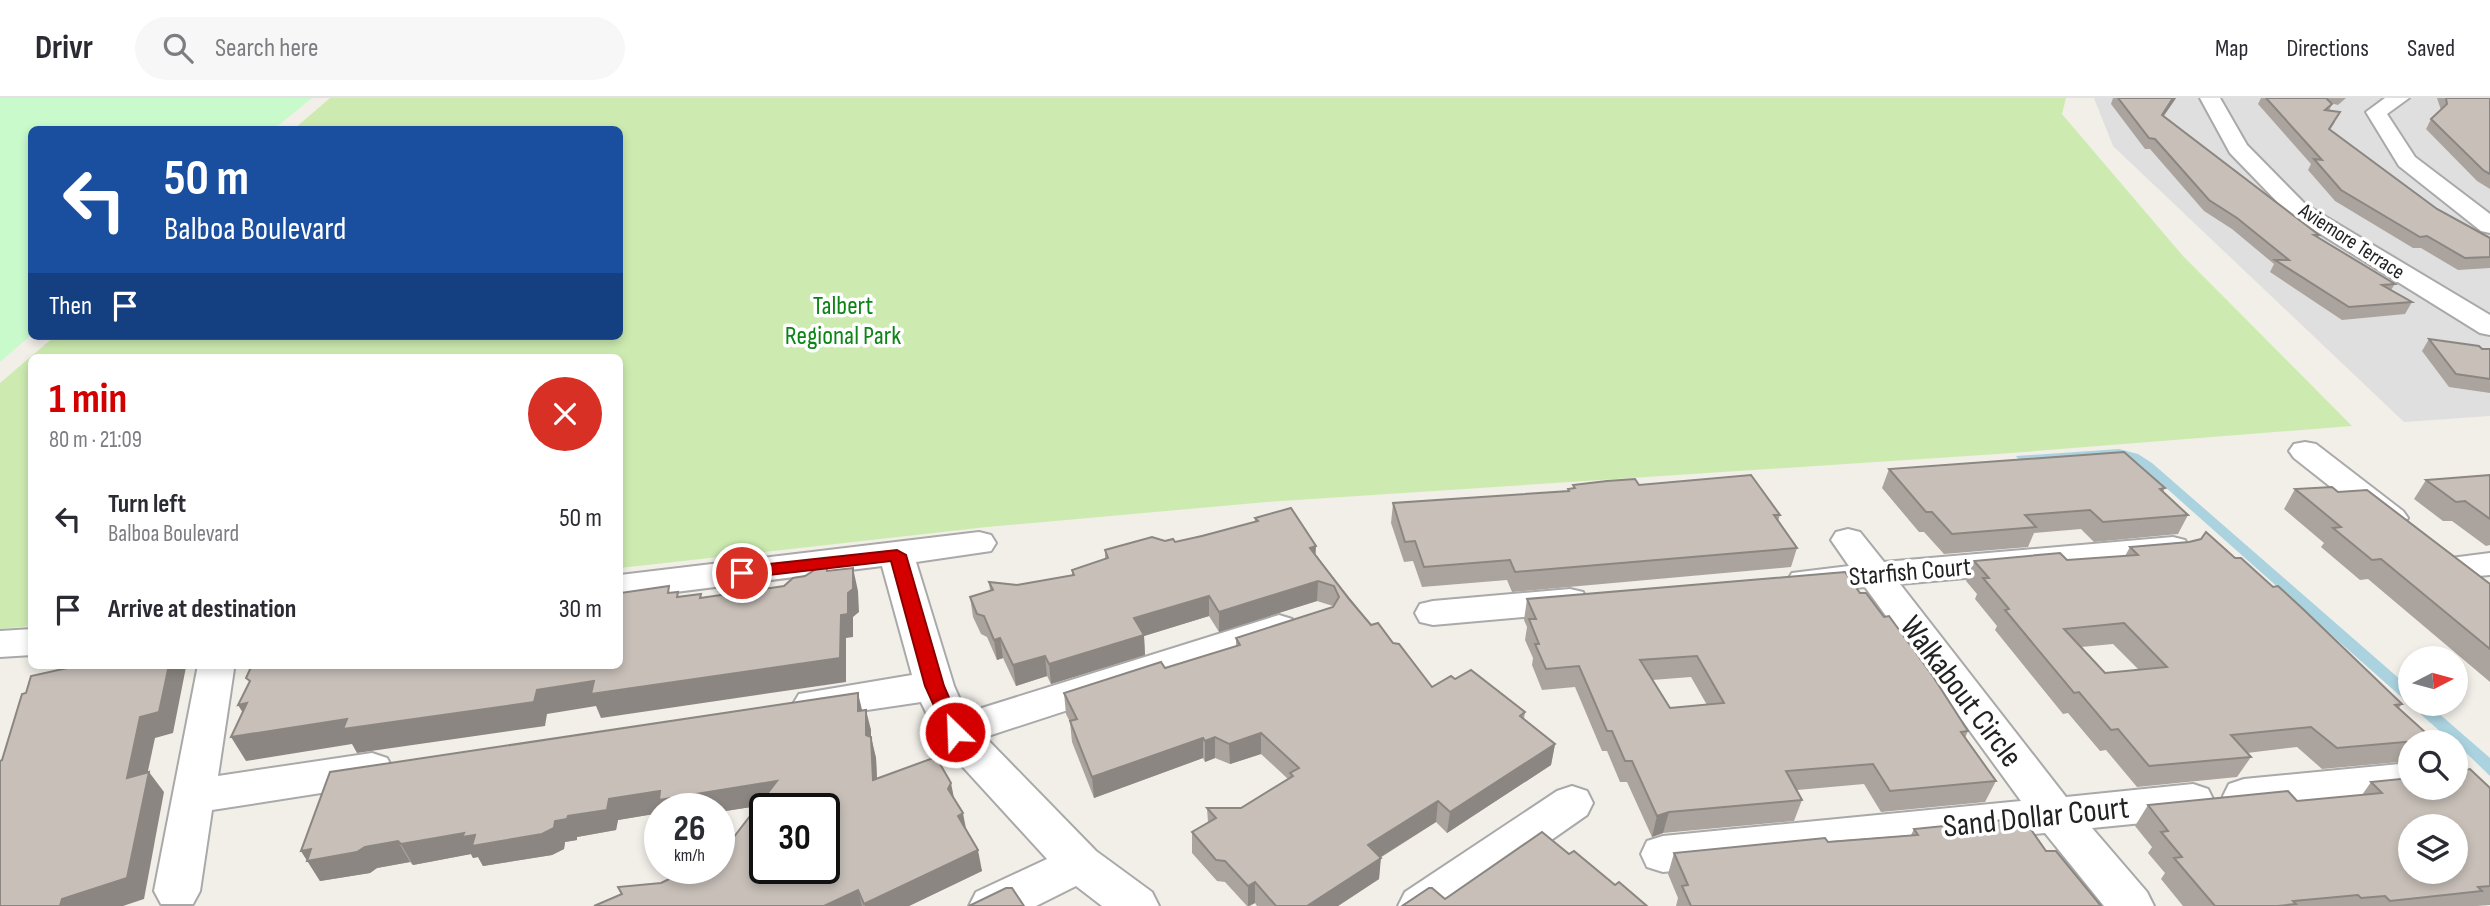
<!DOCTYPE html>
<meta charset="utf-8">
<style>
:root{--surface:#fff;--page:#f7f7f7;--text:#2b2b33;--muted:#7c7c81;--line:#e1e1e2;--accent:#d40000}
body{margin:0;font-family:"Sofia Sans Condensed",sans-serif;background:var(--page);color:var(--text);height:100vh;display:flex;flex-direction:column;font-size:26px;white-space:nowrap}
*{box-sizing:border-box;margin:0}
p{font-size:23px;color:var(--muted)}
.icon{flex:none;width:38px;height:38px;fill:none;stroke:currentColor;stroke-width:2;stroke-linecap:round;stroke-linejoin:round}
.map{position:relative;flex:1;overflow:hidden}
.side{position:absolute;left:28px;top:256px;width:595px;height:315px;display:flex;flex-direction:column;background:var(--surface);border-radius:10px;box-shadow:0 4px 10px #0003}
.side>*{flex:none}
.hud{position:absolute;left:28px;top:28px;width:595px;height:214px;border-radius:10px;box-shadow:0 4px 10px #0003;background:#1a4fa0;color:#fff;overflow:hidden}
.needle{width:46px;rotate:84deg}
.controls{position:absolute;left:2398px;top:548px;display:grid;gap:14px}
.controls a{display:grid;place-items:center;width:70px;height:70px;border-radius:50%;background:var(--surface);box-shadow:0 4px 10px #0003;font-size:35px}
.speed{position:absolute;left:644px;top:695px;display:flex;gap:14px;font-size:35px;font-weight:700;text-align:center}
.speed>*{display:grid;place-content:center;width:91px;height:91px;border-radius:50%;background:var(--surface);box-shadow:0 4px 10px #0003;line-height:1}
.speed small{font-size:18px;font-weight:400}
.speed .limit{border:4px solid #111;border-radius:10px;background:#fff;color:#111}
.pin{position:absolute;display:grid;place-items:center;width:60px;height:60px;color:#fff;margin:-30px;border:4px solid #fff;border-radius:50%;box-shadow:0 2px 7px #0007}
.me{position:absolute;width:77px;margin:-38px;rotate:336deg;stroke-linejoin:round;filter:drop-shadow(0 0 5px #0008)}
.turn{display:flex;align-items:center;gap:24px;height:147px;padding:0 21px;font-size:32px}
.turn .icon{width:91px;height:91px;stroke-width:2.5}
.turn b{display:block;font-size:49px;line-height:60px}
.then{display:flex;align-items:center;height:66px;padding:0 21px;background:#0003;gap:14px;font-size:26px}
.round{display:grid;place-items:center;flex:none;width:74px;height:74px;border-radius:37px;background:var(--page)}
.headline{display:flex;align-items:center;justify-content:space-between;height:119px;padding:0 21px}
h1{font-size:42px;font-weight:700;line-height:52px;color:var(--accent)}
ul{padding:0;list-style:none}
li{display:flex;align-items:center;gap:21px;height:91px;padding:0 21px}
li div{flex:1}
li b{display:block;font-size:26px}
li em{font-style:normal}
header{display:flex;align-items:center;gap:42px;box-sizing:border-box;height:98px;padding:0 35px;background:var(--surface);border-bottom:2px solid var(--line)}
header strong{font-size:33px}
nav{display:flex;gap:38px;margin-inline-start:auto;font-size:24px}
.search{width:490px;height:63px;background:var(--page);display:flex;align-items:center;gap:18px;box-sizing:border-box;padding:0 24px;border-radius:38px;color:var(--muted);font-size:26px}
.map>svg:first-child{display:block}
.residential{fill:#e0dfdf}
.grass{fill:#cdebb0}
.park{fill:#c8facc}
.water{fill:#aad3df}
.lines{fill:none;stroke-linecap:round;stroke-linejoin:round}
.street-casing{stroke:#a9a9a9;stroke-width:4}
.street{fill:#fff;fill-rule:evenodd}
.wall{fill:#aba49e;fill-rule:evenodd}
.shaded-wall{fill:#8b8681}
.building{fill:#c7bfb8;stroke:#8b8681;stroke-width:2;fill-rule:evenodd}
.route{fill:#d40000;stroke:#8a0000;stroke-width:2}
.labels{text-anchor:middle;stroke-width:7;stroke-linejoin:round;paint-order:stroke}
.far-street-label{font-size:21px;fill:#222;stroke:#fff}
.park-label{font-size:26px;fill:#0c8416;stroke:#fff}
.street-label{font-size:26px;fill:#222;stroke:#fff}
.near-street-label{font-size:32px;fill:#222;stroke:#fff}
</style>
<header>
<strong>Drivr</strong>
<div class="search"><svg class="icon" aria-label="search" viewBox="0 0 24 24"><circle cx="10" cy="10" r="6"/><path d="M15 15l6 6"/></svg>Search here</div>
<nav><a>Map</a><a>Directions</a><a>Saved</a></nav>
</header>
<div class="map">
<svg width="2490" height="808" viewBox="0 0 2490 808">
<rect width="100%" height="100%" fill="#f2efe9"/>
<!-- residential -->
<path class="residential" d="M2094,0H2490V318L2404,324L2113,48Z"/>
<!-- grass -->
<path class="grass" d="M330,0H2066L2062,16L2183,158L2352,328L1998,356L1267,404L987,429L620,470V259H32L31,528L0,531V285L55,238H620V32L294,31Z"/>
<!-- park -->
<path class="park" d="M0,0H312L274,31L32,32L31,237L0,264Z"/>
<!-- water -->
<path class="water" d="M2119,351L2138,356L2152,365L2410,590V606H2428L2490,660V678L2455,644H2452L2137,364L2116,359L2022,365L2016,358Z"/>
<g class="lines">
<!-- street casing -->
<g class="street-casing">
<g id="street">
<path d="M2200,0H2220L2247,47L2306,107L2490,217V237L2480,235L2290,117L2230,55Z"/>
<path d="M2385,0H2409L2387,16L2415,59L2490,116V135L2481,133L2399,68L2366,14Z"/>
<path d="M2305,344L2316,346L2403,413L2408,420L2403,427L2391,430L2379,427L2294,360L2289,353L2294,346Z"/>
<path d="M1848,431L1860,434L1884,464L2173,439L2185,442L2190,450L2185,458L2173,461L1900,486L2066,699L2193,686L2208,691L2214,703L2208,715L2193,720L2092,730L2147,794L2154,808H2104L2045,735L1663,774L1647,769L1641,756L1647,743L1663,738L2021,703L1865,489L1805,495L1792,491L1787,483L1792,475L1849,468L1831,442L1836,434Z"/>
<path d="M979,434L991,437L996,445L991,453L916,464L954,588L966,615L1279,517L1292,521L1298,530L1292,539L985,639L1096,753L1152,794L1159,808H1102L1076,788L1036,808H969L976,794L1047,761L941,645L921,604L813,620L799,616L793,606L799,596L912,577L882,468L620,501V477Z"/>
<path d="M2490,455V477L2455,480L2443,477L2437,469L2443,461Z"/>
<path d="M1570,491L1583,494L1588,503L1583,512L1570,515L1433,527L1420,524L1415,515L1420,506L1433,503Z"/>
<path d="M32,531V557L0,559V533Z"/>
<path d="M198,567H232L234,571L218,678L372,655L387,660L393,671L387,682L372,687L212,712L200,793L193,806H161L154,793Z"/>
<path d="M2410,665V690H2426L2410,697L2244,715L2229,710L2223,698L2229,686L2244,681Z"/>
<path d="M1572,688L1587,693L1593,705L1587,717L1457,808H1398L1405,794L1557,693Z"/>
</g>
</g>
<!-- street -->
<use href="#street" class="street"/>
</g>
<!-- wall -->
<g class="wall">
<path d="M2113,0H2176L2164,18L2319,137L2318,140L2395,186L2391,192L2412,204L2405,216L2342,222L2270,174L2274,166L2232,131L2204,113L2150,51H2145L2111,6Z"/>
<path d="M2261,0H2346L2338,7L2330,5L2332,6L2329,13L2335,24L2330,32L2437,111L2490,140V170L2458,172L2421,150H2413L2335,103L2308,72L2311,66L2258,6Z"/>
<path d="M2437,0H2490V91L2477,83L2426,31L2431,21L2441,12Z"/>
<path d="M2429,241L2490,251V295L2449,289L2422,253Z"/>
<path d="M1889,371L2165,390L2163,394L2188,417L2178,436L2094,444L2081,431L2034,435L2028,449L1944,456L1924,434H1919L1882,390Z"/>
<path d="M2490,377V447L2486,448L2452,423H2443L2414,401L2426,382Z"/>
<path d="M1573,387H1639L1780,417L1778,423L1797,450L1791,469L1512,494L1507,482L1422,489L1413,463L1404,464L1391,425L1393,405L1568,393V391L1573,390Z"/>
<path d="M2295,391L2338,394L2490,486V584L2368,481L2360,482L2321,449L2324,445L2284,411Z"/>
<path d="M1255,420L1316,457L1371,527L1393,545L1432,589L1455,581L1525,614L1524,621L1555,646L1551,667L1447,735L1436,724L1380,760L1379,781L1338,808H1257L1255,805L1250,808H1247L1225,784L1217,783L1192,755V734L1208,725L1207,710H1241L1288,681L1261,656L1230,666L1215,660L1205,664L1203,660L1094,700L1072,644L1070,624L1066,616L1064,595L1165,570L1236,548V540L1333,509V508L1317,503L1219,534L1209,518L1144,538L1145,557L1051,586L1047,578L1016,588L1003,560L997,562L987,539L981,536L973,519L970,499L990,493L989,484L1017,487L1072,477V472L1105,461V452L1165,443L1175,444L1255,424Z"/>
<path d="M2130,449L2235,460L2402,606L2399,610L2436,644H2410V663L2322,671L2297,649L2247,655L2251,659L2237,679L2137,689L2106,652L2100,653L2068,615L2063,616L1995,532L1997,528L1975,501L1977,496L1966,483L1974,463L2067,462L2125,458ZM2113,546L2139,572L2105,575L2081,549Z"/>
<path d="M1860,495L1968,633L1965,640L1996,683L1985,704L1881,714L1864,686L1797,692L1802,702L1794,723L1663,735L1652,739L1627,684H1620L1607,653H1602L1575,589L1542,592L1532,567L1533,560L1525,542L1527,529L1524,522L1527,501ZM1691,579L1707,607L1670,610L1652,582Z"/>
<path d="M862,613L871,632V639L876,660L877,681L954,701L982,773L909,808H594L621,796L618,789L661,785L723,756L731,748L758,708L719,714V710H660V715L618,722L616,732L577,739V742L565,744L564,751L552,757L483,768L478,759L473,760L471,756L413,767L410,764L377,770L370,775L320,783L301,753Z"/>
<path d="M2466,672L2490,690V807L2477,808H2183L2161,781L2165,775L2148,755L2152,749L2135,728L2148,707L2297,703L2362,697L2371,684L2410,690Z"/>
<path d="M1914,731L2046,753L2101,808H1676L1678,800L1668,776L1674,755L1911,737Z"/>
</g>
<!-- shaded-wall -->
<g class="shaded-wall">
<path d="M2173,0H2176L2157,27L2162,17Z"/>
<path d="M1316,448L1315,468L1310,450Z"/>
<path d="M853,470L858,493L859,514L853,519V539L846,540V584L601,620L596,608L547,616L545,628L357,655L352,646L246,663L231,639L841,517L848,495Z"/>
<path d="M1318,483L1317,503L1219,534V514Z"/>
<path d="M1209,498V518L1144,538L1145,557L1051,586L1049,566L1134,520Z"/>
<path d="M1000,540L1003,560L997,562L994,542Z"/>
<path d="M1045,558L1047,578L1016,588L1013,567Z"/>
<path d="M169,567H185L186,569L173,635L155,640L142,701L127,680L140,619Z"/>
<path d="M858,595L863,616L858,613Z"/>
<path d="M247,605L253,631L238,607Z"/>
<path d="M866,612L871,632V657L866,637Z"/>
<path d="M1261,635V656L1230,666L1229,646Z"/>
<path d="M871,639L876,660L878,703L873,682Z"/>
<path d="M1215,639V660L1205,664V643Z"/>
<path d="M1203,640V660L1094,700L1092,679Z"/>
<path d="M1555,646L1551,667L1447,735L1450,714Z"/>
<path d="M149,674L164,694L144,801L123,808H60L62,801Z"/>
<path d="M777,683L783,704L719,714V710H660V715L618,722L616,732L577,739V742L565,744L564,751L552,757L483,768L478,759L473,760L471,756L413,767L401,746L464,735L568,718L609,701L660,693Z"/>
<path d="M951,685L955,705L948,691Z"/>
<path d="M1438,703L1436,724L1366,768L1368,747Z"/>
<path d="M1669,714L1663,735L1652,739L1657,718Z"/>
<path d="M963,715L967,736L958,718Z"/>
<path d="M398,743L410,764L377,770L370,775L320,783L301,753L311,751L365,749Z"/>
<path d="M978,752L982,773L909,808H865L864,806Z"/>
<path d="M1381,760L1379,781L1338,808H1307Z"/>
<path d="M1255,784V805L1248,808V788Z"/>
<path d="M858,792L862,808H824Z"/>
</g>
<!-- building -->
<g class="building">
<path d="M2118,0H2173L2162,17L2319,137H2314L2395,186L2382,187L2412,204L2349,209L2275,162H2289L2237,120L2209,102L2155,41L2149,40Z"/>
<path d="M2266,0H2326L2332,6L2325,12L2340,14L2329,31L2437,111L2490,140V159L2465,160L2427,138L2420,139L2341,92L2314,61L2322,62Z"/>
<path d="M2446,0H2490V76L2483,72L2431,21L2447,6Z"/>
<path d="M2429,241L2479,248L2482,251H2490V281L2456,276Z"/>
<path d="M2124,354L2165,390L2160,391L2188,417L2103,424L2090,412L2025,417L2036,429L1952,436L1932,414H1926L1889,371Z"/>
<path d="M1751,377L1780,417H1774L1797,450L1515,474L1510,462L1424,469L1415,443L1405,444L1393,405L1569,393L1568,391L1575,390L1573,387L1607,383L1635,381L1639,387Z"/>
<path d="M2490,377V421L2465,403L2456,404L2426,382Z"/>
<path d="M2332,389L2338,394L2367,392L2490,486V551L2381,461L2372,462L2333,430L2341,429L2295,391Z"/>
<path d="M1291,410L1316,448L1310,450L1349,501L1371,527L1378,525L1393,545L1399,546L1432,589L1451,578L1455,581L1471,572L1525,614L1520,618L1555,646L1450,714L1438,703L1368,747L1381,760L1307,808H1276L1255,784L1248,788L1225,763L1216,762L1192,734L1216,720L1207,710H1241L1293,678L1290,675L1299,670L1261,635L1229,646L1215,639L1205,643L1203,640L1092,679L1070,623L1077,621L1064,595L1161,564L1165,570L1240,547L1236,540L1333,509L1339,499L1334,488L1318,483L1219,514L1209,498L1134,520L1144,537L1049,566L1045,558L1013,567L1000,540L994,542L984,518L977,516L970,499L993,492L989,484L1017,487L1074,477L1072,472L1108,460L1105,452L1152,439L1165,443L1173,441L1175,444L1202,438L1258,423L1255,420Z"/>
<path d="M2206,434L2235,460H2241L2273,489L2278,488L2304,512L2402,606L2395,607L2436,644H2427V642L2337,650L2311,629L2231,637L2251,659L2149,668L2118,631L2111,632L2079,594L2074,595L2005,512L2009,511L1983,480H1989L1974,463L2060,455L2067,462L2138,457L2130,449L2189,444L2201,441ZM2124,525L2167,569L2105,575L2064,531Z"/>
<path d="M827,464V473L853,470V491L848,495V516L841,517L840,560L591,596L594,583L537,592L534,604L343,631L347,621L231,639L247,605L238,607L250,583L246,580L252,567H620V495L669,488L668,495L678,494L677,499L701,496L700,500L784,488L793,480L805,478Z"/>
<path d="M1845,474L1860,495H1866L1884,519L1889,518L1932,577L1968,633L1961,634L1996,683L1890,693L1873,666L1786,673L1802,702L1669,714L1657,718L1632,663H1625L1612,633H1607L1579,568L1546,571L1535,546H1539L1529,521H1536L1527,501ZM1697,558L1724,605L1670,610L1640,562Z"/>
<path d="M81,567H169L159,614L140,619L127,680L149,674L127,780L62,801L60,808H0V663L2,662L22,596L26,595L31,578Z"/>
<path d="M858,595V613L866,612V637L871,639L873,682L936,659L951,685L948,691L963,715L958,718L978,752L864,806L858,792L824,808H594L622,796L618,789L661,785L692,770H719V757L723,756L721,752L732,747L730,744L777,683L659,702L660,693L609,701L607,712L568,718L567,721L555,723L554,730L542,736L472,748L475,737L462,739L464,735L401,746L398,743L365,749L357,754L307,763L311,751L301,753L330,674ZM765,710H824V770H765Z"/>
<path d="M2455,662L2466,672L2470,671L2490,690V788L2478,789L2482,793L2390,803L2385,798L2361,800L2358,797L2293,803L2296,806L2278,808H2215L2174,760L2182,759L2161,734L2168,733L2148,707L2288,693L2297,703L2382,695L2371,684L2410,680V690H2455ZM2410,728H2455V774H2410Z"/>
<path d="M2023,720L2046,753H2056L2101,808H1691L1682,788L1688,787L1674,755L1825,740L1828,744L1918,737L1914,731Z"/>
<path d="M1542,734L1569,756L1574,753L1615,787L1619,784L1647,808H1402L1429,790H1432L1445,801Z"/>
<path d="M1006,790H1012L1024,808H969Z"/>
</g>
<!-- route -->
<path class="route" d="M897,452L906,457L944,588L964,634L962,639H948L925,588L891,463L742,480L733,475L742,469Z"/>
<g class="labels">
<!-- far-street labels -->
<g class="far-street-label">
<text transform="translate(2352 143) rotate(33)" y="7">Aviemore Terrace</text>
</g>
<!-- park labels -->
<g class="park-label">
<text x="843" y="216">Talbert<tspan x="843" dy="30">Regional Park</tspan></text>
</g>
<!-- street labels -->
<g class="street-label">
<text transform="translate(1910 473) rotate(-5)" y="9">Starfish Court</text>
</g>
<!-- near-street labels -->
<g class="near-street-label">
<text transform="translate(1962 593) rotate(53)" y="11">Walkabout Circle</text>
<text transform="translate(2036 718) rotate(-6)" y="11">Sand Dollar Court</text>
</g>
</g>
</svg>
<div class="controls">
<a><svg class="needle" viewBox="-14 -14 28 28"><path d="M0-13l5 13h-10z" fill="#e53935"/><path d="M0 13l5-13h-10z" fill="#7c7c81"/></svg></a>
<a><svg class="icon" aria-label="search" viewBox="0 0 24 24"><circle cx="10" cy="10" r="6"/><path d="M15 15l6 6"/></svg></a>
<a><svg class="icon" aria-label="layers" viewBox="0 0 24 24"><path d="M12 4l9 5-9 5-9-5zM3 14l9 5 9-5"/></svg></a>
</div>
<div class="speed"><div>26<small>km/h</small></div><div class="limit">30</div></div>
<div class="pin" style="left:742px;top:475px;background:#d93025"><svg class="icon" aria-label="arrive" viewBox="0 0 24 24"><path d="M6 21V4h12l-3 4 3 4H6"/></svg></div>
<svg class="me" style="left:955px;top:634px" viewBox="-20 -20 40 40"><circle r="17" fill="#d40000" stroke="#fff" stroke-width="3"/><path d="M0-11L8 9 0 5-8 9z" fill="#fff"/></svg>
<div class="hud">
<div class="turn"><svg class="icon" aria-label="left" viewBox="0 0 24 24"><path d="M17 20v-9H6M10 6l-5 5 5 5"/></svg><div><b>50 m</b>Balboa Boulevard</div></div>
<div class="then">Then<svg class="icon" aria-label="arrive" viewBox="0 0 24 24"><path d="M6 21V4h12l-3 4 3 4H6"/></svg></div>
</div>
<section class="side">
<div class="headline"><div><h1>1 min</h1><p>80 m · 21:09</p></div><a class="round" style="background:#d93025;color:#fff"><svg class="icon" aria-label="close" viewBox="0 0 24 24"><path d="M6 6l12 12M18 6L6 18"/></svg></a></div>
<ul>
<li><svg class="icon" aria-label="left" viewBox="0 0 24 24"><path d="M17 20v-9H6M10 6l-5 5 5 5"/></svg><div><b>Turn left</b><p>Balboa Boulevard</p></div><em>50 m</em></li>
<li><svg class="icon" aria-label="arrive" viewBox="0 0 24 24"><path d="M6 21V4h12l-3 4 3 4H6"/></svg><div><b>Arrive at destination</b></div><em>30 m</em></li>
</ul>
</section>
</div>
